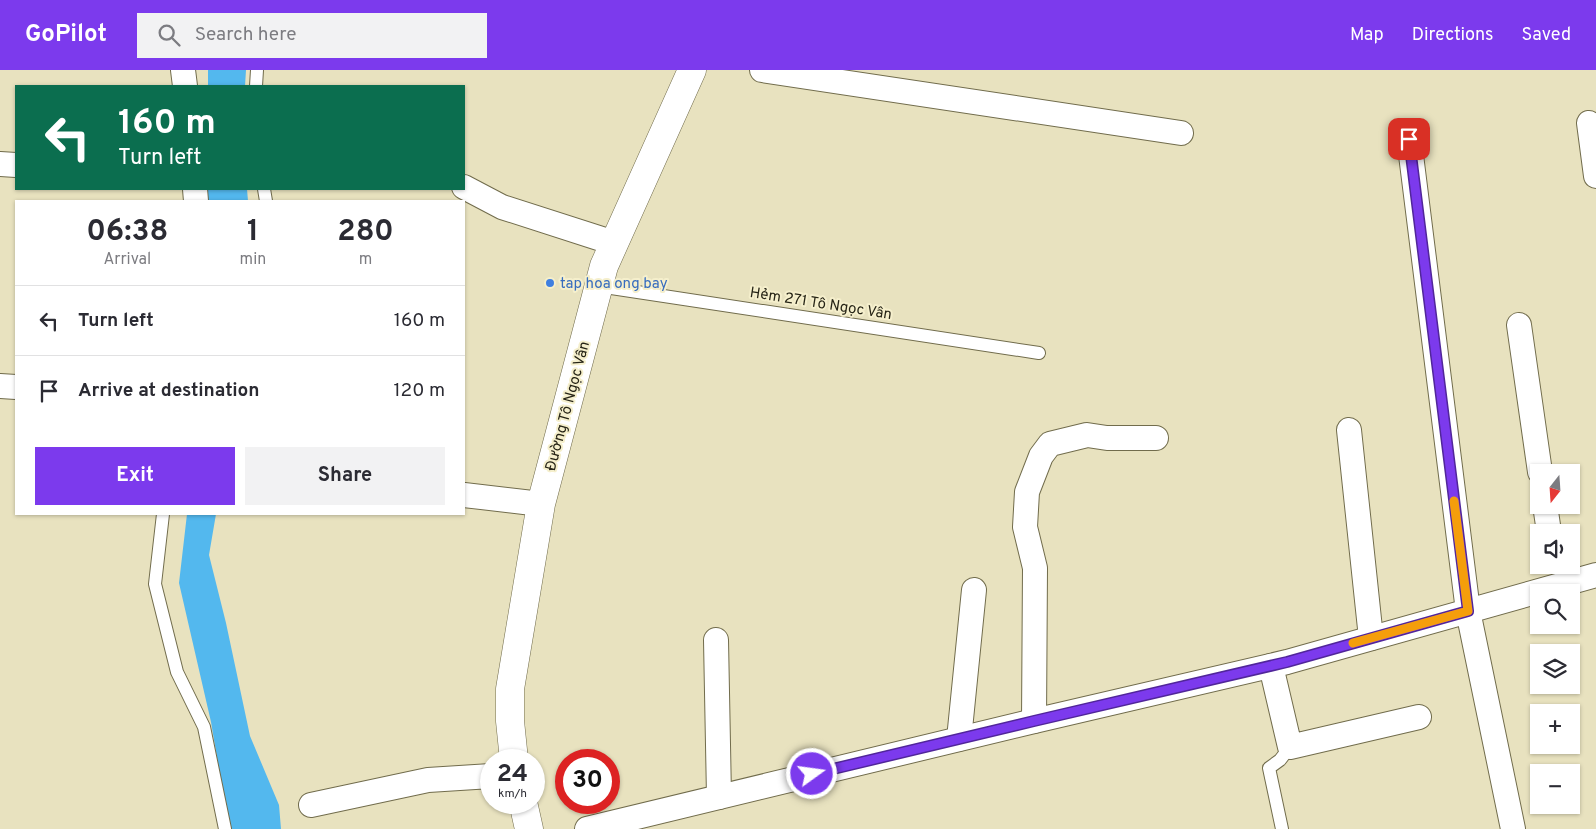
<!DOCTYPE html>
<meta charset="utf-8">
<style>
:root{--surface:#fff;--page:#f2f2f3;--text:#2b2b33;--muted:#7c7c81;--line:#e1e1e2;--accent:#7c3aed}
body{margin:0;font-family:Overpass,sans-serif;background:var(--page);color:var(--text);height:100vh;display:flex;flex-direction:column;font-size:19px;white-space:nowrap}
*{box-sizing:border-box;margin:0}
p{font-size:16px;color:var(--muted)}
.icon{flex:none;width:28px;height:28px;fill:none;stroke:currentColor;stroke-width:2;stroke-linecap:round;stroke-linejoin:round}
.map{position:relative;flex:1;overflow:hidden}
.panel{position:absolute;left:15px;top:130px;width:450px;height:315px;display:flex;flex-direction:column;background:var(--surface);border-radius:0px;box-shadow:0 1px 4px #0004}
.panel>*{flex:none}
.hud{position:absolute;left:15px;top:15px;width:450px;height:105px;border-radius:0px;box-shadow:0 1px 4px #0004;background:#0b6e4f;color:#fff;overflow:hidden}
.needle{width:32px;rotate:197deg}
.buttons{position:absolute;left:1530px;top:394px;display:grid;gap:10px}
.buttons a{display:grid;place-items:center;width:50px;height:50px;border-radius:0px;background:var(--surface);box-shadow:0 1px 4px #0004;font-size:25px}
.speed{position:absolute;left:480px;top:679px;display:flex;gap:10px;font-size:25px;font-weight:700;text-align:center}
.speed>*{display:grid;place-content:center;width:65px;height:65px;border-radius:50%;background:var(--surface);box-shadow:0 1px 4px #0004;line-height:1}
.speed small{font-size:12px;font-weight:400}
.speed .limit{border:8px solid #d22;background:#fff;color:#111}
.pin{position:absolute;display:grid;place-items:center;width:42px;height:42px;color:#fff;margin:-21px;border-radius:10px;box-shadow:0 2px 8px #0006}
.me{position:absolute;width:55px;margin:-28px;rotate:76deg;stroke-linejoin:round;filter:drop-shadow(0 0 4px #0008)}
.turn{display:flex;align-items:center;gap:18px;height:105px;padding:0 20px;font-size:22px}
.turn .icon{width:65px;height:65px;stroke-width:2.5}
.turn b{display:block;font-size:35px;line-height:42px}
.eta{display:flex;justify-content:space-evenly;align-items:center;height:85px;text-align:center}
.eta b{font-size:30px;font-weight:700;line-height:35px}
.cta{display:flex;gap:10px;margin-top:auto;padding:10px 20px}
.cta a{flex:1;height:58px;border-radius:0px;background:var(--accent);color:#fff;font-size:20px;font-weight:700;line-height:58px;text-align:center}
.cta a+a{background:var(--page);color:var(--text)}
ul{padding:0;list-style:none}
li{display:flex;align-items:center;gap:15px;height:70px;padding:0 20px;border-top:1px solid var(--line)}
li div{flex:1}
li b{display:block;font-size:19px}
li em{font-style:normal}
header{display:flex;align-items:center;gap:30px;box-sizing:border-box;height:70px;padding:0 25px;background:var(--accent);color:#fff}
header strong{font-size:24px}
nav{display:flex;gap:28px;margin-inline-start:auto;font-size:18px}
.search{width:350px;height:45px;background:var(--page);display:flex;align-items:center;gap:12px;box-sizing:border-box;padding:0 18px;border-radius:0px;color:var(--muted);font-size:19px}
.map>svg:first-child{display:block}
.water{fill:#53b8ee}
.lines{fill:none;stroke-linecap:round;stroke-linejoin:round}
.service-casing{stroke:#716c4c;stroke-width:14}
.minor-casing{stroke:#716c4c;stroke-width:26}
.tertiary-casing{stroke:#716c4c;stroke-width:29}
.service{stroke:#fff;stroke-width:12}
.minor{stroke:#fff;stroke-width:24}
.tertiary{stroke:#fff;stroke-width:28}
.route-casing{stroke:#51269a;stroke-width:12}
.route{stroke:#7c3aed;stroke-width:9}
.slow{stroke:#f59e0b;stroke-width:9}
.shop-dot{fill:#3f7fe0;stroke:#f5efcc;stroke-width:2}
.labels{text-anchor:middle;stroke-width:4;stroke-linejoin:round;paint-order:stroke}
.shop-label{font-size:15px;fill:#366cbe;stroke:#f5efcc;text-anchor:start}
.street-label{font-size:15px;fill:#262416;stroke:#f5efcc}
</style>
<header>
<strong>GoPilot</strong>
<div class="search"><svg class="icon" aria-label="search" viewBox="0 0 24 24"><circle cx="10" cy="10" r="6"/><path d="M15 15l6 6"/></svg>Search here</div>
<nav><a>Map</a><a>Directions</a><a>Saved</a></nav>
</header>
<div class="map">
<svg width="1596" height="759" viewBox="0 0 1596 759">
<rect width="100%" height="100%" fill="#e8e2bf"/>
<!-- water -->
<g class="water">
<path d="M208,0H246L245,16H208Z"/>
<path d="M206,119H247L248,131H205Z"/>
<path d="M187,444H216L209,485L226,553L250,666L279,735L281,759H229L211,652L179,513Z"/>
</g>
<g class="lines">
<!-- service casing -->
<g class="service-casing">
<g id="service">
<path d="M256,16L257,0"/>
<path d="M264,119L266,131"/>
<path d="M598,216L1039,283"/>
<path d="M163,444L155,514L177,602L204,657L225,759"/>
<path d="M1282,759L1269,698L1280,690L1290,677"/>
</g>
</g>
<!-- minor casing -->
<g class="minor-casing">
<g id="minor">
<path d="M183,0L185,16"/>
<path d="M762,0L1181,63"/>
<path d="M1589,53L1596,106"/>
<path d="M1409,69L1468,541L1513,759"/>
<path d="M0,94L16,95"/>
<path d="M464,117L502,137L614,173"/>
<path d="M195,119L196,131"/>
<path d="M1519,255L1540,402"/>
<path d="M0,316L16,317"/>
<path d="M1349,360L1371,568"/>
<path d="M464,425L541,434"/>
<path d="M1545,435L1549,462"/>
<path d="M716,570L719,727"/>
<path d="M1271,596L1290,677L1419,647"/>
<path d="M1034,651L1035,498L1025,457L1027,422L1041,386L1050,374L1087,365L1107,368H1156"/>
<path d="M959,669L974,520"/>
<path d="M311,735L428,710L491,706"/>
<path d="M587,759L1034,651L1287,592L1596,505"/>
</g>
</g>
<!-- tertiary casing -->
<g class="tertiary-casing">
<g id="tertiary">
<path d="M514,690L510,651V619L541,434L604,196L692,0"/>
<path d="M523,732L529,759"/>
</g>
</g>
<!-- service -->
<use href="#service" class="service"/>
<!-- minor -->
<use href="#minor" class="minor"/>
<!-- tertiary -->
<use href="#tertiary" class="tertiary"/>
</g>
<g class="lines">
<!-- route casing -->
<g class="route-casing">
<path id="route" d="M812,704L1034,651L1287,592L1468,541L1409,69"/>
</g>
<!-- route -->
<use href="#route" class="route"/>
<!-- slow -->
<path class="slow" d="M1353,573L1468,541L1454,431"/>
</g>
<!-- markers -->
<circle class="shop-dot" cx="550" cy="213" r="5"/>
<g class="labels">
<!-- shop labels -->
<g class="shop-label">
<text x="560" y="218">tap hoa ong bay</text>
</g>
<!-- street labels -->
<g class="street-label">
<text transform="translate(821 233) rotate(9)" y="5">Hẻm 271 Tô Ngọc Vân</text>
<text transform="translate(567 336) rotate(-75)" y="5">Đường Tô Ngọc Vân</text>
</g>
</g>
</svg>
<div class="buttons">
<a><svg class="needle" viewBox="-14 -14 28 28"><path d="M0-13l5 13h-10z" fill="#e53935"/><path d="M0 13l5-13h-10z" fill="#7c7c81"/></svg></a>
<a><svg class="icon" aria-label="sound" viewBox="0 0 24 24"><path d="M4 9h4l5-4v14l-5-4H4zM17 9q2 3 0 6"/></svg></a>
<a><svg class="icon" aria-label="search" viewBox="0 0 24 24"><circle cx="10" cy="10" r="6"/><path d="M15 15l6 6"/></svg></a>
<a><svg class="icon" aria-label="layers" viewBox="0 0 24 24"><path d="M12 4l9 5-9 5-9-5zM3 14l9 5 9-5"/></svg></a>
<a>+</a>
<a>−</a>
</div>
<div class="speed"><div>24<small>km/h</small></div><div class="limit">30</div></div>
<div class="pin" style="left:1409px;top:69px;background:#d93025"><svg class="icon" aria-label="arrive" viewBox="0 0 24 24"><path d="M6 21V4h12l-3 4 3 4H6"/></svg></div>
<svg class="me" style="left:812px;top:704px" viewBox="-20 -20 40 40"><circle r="17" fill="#7c3aed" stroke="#fff" stroke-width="3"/><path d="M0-11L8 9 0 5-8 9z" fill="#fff"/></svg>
<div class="hud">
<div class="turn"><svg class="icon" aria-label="left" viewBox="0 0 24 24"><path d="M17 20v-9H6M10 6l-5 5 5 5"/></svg><div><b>160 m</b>Turn left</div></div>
</div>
<section class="panel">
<div class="eta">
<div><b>06:38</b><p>Arrival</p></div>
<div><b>1</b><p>min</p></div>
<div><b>280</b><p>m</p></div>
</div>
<ul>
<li><svg class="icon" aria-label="left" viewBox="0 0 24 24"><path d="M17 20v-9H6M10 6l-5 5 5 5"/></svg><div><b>Turn left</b></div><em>160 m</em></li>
<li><svg class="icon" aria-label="arrive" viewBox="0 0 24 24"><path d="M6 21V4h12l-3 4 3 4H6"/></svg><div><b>Arrive at destination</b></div><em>120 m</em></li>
</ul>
<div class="cta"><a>Exit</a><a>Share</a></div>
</section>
</div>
